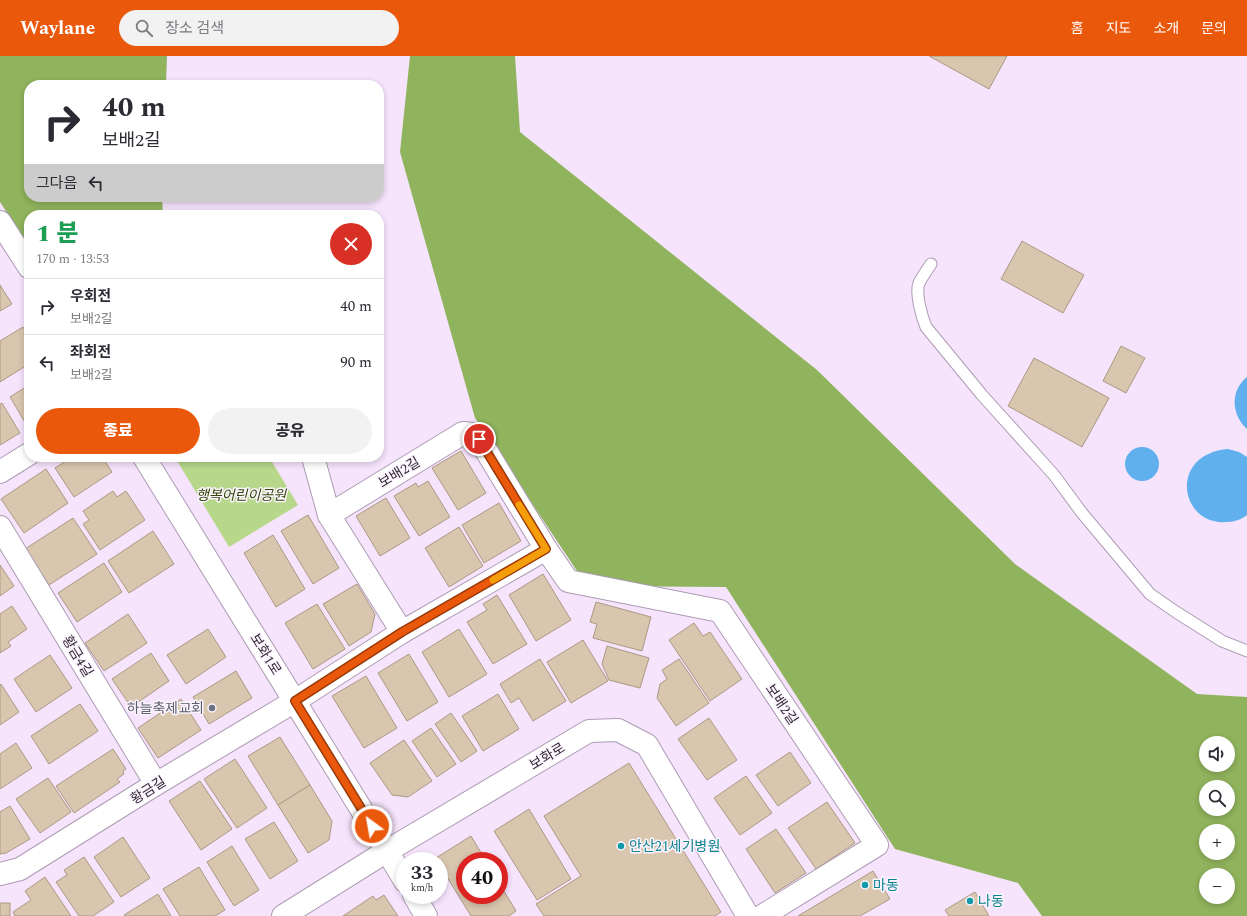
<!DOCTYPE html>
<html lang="ko">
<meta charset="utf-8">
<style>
:root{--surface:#fff;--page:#f2f2f3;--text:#2b2b33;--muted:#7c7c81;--line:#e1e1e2;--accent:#ea580c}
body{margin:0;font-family:Spectral,"Noto Sans KR",serif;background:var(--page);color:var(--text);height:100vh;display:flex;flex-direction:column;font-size:15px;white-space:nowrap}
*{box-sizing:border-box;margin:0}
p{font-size:13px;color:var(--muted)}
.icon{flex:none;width:22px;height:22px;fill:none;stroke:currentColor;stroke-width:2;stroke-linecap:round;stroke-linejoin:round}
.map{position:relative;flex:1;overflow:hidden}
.drawer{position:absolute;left:24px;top:154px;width:360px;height:252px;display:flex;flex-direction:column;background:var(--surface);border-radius:16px;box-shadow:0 2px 6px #0003}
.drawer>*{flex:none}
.banner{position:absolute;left:24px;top:24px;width:360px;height:122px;border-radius:16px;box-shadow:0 2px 6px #0003;background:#fff;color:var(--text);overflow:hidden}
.controls{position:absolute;left:1199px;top:680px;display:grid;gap:8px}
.controls a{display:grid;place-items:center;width:36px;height:36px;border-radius:50%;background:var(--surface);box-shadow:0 2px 6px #0003;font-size:20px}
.speed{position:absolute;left:396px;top:796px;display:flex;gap:8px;font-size:20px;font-weight:700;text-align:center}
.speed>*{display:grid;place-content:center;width:52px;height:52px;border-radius:50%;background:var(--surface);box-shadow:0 2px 6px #0003;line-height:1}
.speed small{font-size:10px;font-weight:400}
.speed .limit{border:6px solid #d22;background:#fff;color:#111}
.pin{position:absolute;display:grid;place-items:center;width:34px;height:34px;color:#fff;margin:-17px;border:2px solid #fff;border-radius:50%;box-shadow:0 1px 4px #0007}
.me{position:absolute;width:44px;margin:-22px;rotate:328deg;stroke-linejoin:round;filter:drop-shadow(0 0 3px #0008)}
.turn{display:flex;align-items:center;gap:14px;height:84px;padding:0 12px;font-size:18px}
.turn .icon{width:52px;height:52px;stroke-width:2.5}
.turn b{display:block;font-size:28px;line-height:34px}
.then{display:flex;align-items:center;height:38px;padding:0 12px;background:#0003;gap:8px;font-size:15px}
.round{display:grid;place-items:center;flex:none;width:42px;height:42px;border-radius:21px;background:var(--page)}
.head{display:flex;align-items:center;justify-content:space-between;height:68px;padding:0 12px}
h1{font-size:24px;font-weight:800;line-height:30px;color:#1e9e55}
.primary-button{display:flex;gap:8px;margin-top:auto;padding:8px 12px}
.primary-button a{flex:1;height:46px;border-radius:24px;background:var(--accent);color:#fff;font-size:16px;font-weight:800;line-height:46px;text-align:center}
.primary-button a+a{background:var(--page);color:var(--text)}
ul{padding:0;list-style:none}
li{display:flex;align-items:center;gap:12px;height:56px;padding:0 12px;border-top:1px solid var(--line)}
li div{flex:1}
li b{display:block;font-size:15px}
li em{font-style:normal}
header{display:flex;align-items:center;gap:24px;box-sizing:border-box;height:56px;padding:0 20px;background:var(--accent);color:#fff}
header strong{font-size:19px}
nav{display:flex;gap:22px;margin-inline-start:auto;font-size:14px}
.search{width:280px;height:36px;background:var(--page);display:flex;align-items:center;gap:10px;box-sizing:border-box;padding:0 14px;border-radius:22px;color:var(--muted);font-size:15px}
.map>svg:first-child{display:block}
.green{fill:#b7d88a}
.forest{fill:#90b35d;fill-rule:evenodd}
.water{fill:#61b0ee}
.building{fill:#d9c6af;stroke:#ac9983}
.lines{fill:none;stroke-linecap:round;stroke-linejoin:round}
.lane-casing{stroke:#ad9cb3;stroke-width:13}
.street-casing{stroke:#ad9cb3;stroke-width:24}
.secondary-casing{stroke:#ad9cb3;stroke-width:24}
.lane{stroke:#fff;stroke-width:11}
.street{stroke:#fff;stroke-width:22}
.secondary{stroke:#fff;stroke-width:22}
.route-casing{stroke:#983908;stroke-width:10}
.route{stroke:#ea580c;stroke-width:7}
.slow{stroke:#f59e0b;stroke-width:7}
.worship-dot{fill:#6b7280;stroke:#fcf5ff;stroke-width:1.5}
.culture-dot{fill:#0f9aa8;stroke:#fcf5ff;stroke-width:1.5}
.labels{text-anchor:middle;stroke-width:3;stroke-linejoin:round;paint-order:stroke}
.street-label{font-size:14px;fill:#322b34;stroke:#fcf5ff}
.park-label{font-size:14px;font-style:italic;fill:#314606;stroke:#fcf5ff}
.worship-label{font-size:14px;fill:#5b616d;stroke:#fcf5ff;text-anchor:end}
.culture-label{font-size:14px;fill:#0d838f;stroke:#fcf5ff;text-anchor:start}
</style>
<header>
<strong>Waylane</strong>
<div class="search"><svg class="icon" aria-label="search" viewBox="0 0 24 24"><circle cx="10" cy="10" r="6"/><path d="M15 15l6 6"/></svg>장소 검색</div>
<nav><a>홈</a><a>지도</a><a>소개</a><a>문의</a></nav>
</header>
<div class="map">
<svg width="1247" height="860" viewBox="0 0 1247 860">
<rect width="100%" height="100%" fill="#f6e3fc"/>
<!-- green -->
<path class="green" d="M179,401H217L220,406L239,401H269L298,449L229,491L176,403Z"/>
<!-- forest -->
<g class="forest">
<path d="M0,0H167L166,29H29V141H162L163,159H29V190L0,146Z"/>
<path d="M410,0H515L520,76L817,314L1015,508L1197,638L1247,641V860H1042L1018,827L895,793L726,531L587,530L475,362L400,96ZM1206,687H1228V709H1206ZM1206,731H1228V753H1206ZM1206,775H1228V797H1206ZM1206,819H1228V841H1206Z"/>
</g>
<!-- water -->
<g class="water">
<path d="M1247,321V373C1231,359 1230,334 1247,321Z"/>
<circle cx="1142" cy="408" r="17"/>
<path d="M1228,393L1239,396L1247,401V459C1242,463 1235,466 1227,466C1179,470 1168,398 1228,393Z"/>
</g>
<!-- building -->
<g class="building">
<path d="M929,0H1007L989,33Z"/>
<path d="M1022,185L1084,219L1063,257L1001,223Z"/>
<path d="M0,229L12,248L0,255Z"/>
<path d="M23,271L29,281V308L0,326V285Z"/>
<path d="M1121,290L1145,302L1126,337L1103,325Z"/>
<path d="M1034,302L1109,342L1082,391L1008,350Z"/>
<path d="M29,329V373L10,341Z"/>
<path d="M2,347L20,377L0,389V348Z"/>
<path d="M461,395L486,437L458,454L432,412Z"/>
<path d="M72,401H102L112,416L74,441L55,412Z"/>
<path d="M46,413L68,447L24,477L1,443Z"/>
<path d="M428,425L450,461L419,480L394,440L416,427L418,431Z"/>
<path d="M113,435L117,441L126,435L145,464L100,494L83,468L89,464L83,455Z"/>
<path d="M386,442L410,482L380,500L356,460Z"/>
<path d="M499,447L521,485L484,507L462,469Z"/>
<path d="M308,459L339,512L313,528L281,475Z"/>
<path d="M73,462L97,498L49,529L25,493Z"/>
<path d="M459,471L483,510L449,531L425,492Z"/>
<path d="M153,475L174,508L129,537L108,505Z"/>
<path d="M273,479L305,533L276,551L244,497Z"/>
<path d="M104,507L122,536L77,566L58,537Z"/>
<path d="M0,509L14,530L0,540Z"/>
<path d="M543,518L571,564L536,585L509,539Z"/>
<path d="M357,528L375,558L371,576L349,590L323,548Z"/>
<path d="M497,539L527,588L493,608L467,566L487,554L483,548Z"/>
<path d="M596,546L651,561L642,595L593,582L597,568L590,566Z"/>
<path d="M317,548L345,593L313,613L285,567Z"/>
<path d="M12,550L27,573L8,586L11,590L0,597V558Z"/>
<path d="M128,558L147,587L104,615L85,587Z"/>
<path d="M694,567L703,580L710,576L742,623L710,645L669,584Z"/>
<path d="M208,573L226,601L186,628L167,599Z"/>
<path d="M459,573L487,618L449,641L422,596Z"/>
<path d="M583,584L608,625L571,647L547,606Z"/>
<path d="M607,590L649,602L640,632L609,624L602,608Z"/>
<path d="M151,597L169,625L131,651L112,623Z"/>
<path d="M409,598L438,646L407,665L378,617Z"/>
<path d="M50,599L72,632L36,656L14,623Z"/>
<path d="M540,603L566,645L533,665L519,642L511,647L500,628Z"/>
<path d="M679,603L709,647L676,670L657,642L660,628L667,623L662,614Z"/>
<path d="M236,615L252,642L209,668L193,641Z"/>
<path d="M366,620L397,672L364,692L332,640Z"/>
<path d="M1,628L19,656L0,669V629Z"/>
<path d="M498,638L519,673L483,695L462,660Z"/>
<path d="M181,643L201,674L158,702L138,672Z"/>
<path d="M80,648L98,675L49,708L31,680Z"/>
<path d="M451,657L477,695L461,706L435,668Z"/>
<path d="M709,662L737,704L707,724L678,683Z"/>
<path d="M431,672L456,708L437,721L412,685Z"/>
<path d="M280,681L310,729L278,749L248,700Z"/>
<path d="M404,684L432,725L408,741L392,739L370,707Z"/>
<path d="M16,687L32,712L0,733V698Z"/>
<path d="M113,693L126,713L123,715L124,718L117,723L120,726L74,757L56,730Z"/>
<path d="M790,696L811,727L778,750L756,719Z"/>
<path d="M235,703L267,752L237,772L204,723Z"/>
<path d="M629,707L721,856L715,860H544L536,848L581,820L544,760Z"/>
<path d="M746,720L772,757L740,779L714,742Z"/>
<path d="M48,722L71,756L40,777L16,743Z"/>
<path d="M200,725L232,773L201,794L169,745Z"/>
<path d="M310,729L332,765L329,784L308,797L278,749Z"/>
<path d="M827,746L855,787L816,813L788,772Z"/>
<path d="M10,750L30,783L6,797L0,798V756Z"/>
<path d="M529,753L571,823L537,844L494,775Z"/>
<path d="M274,766L298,805L270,823L245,783Z"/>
<path d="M776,773L806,817L775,837L746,793Z"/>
<path d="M471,780L486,805H465V839H499V827L516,855L509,860H471L439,808V805H437L436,802Z"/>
<path d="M123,781L150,822L121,841L94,801Z"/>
<path d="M232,790L259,834L234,850L207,806Z"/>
<path d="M84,801L114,846L93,860H79L56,826L67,819L64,814Z"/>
<path d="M199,811L225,854L215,860H180L163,833Z"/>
<path d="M873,815L890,843L860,860H798Z"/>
<path d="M45,821L71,860H15L13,856L31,844L25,835Z"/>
<path d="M975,836L989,860H949L945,854Z"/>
<path d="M158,838L171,860H125L124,859Z"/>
<path d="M384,839L398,860H343L373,840L376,844Z"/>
<rect x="0" y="847" width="10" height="13"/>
</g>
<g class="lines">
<!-- lane casing -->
<g class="lane-casing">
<path id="lane" d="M931,208C927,214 922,221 919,227C915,238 922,261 926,271L982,339L1054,419L1082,457L1150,538L1176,556L1222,585L1247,595"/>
</g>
<!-- street casing -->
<g class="street-casing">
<g id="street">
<path d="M313,401L329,459"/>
<path d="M0,416L29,398"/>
<path d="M0,471L156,728"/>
<path d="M402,576L329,459L463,377L472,378L479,383L546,493"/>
<path d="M387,795L405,825"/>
<path d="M0,818L20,813L156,728L295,645L402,576L546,493L568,525L720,555L877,789L762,860"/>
<path d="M414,839L426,860"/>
</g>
</g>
<!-- secondary casing -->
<g class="secondary-casing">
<g id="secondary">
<path d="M0,166L29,211"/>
<path d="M144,401L387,795"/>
<path d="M283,860L387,795L589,675L618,674L647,689L748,860"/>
</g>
</g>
<!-- lane -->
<use href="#lane" class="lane"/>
<!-- street -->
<use href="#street" class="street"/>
<!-- secondary -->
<use href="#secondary" class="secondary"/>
</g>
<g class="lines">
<!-- route casing -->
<g class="route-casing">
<path id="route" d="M372,770L295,645L402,576L546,493L479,383"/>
</g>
<!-- route -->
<use href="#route" class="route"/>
<!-- slow -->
<path class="slow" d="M493,524L546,493L519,449"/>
</g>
<!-- markers -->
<circle class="worship-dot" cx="212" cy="652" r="4"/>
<g class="culture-dot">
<circle cx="621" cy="790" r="4"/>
<circle cx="865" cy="829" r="4"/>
<circle cx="970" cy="845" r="4"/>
</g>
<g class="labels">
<!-- street labels -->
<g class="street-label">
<text transform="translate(399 416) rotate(-31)" y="5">보배2길</text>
<text transform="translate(266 598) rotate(58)" y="5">보화1로</text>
<text transform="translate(78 600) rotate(59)" y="5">황금4길</text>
<text transform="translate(782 648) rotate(56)" y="5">보배2길</text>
<text transform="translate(547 700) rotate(-31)" y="5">보화로</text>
<text transform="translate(148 734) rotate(-32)" y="5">황금길</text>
</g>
<!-- park labels -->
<g class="park-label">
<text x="241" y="444">행복어린이공원</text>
</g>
<!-- worship labels -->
<g class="worship-label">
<text x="204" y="657">하늘축제교회</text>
</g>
<!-- culture labels -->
<g class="culture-label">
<text x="629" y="795">안산21세기병원</text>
<text x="873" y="834">마동</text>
<text x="978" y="850">나동</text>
</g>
</g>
</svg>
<div class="controls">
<a><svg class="icon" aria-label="sound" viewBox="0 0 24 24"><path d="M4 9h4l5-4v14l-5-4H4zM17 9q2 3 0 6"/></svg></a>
<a><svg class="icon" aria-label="search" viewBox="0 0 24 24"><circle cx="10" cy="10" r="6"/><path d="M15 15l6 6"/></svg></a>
<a>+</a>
<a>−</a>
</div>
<div class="speed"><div>33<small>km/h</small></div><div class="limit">40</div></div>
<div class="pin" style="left:479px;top:383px;background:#d93025"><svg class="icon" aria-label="arrive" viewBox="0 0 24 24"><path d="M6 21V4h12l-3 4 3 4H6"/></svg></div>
<svg class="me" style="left:372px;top:770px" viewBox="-20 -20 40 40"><circle r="17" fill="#ea580c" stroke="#fff" stroke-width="3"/><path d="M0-11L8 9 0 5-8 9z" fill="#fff"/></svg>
<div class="banner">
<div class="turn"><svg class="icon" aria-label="right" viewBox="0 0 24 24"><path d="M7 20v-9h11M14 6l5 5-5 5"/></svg><div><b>40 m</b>보배2길</div></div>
<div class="then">그다음<svg class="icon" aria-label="left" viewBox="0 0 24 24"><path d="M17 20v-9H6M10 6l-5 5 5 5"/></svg></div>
</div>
<section class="drawer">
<div class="head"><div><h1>1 분</h1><p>170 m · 13:53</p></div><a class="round" style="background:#d93025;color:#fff"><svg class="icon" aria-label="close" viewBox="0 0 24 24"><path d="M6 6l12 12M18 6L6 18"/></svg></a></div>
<ul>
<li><svg class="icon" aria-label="right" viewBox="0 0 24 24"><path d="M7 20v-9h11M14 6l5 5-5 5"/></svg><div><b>우회전</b><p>보배2길</p></div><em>40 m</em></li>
<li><svg class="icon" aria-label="left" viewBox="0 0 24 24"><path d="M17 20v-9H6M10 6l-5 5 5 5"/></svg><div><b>좌회전</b><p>보배2길</p></div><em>90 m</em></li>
</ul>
<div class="primary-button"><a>종료</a><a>공유</a></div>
</section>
</div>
